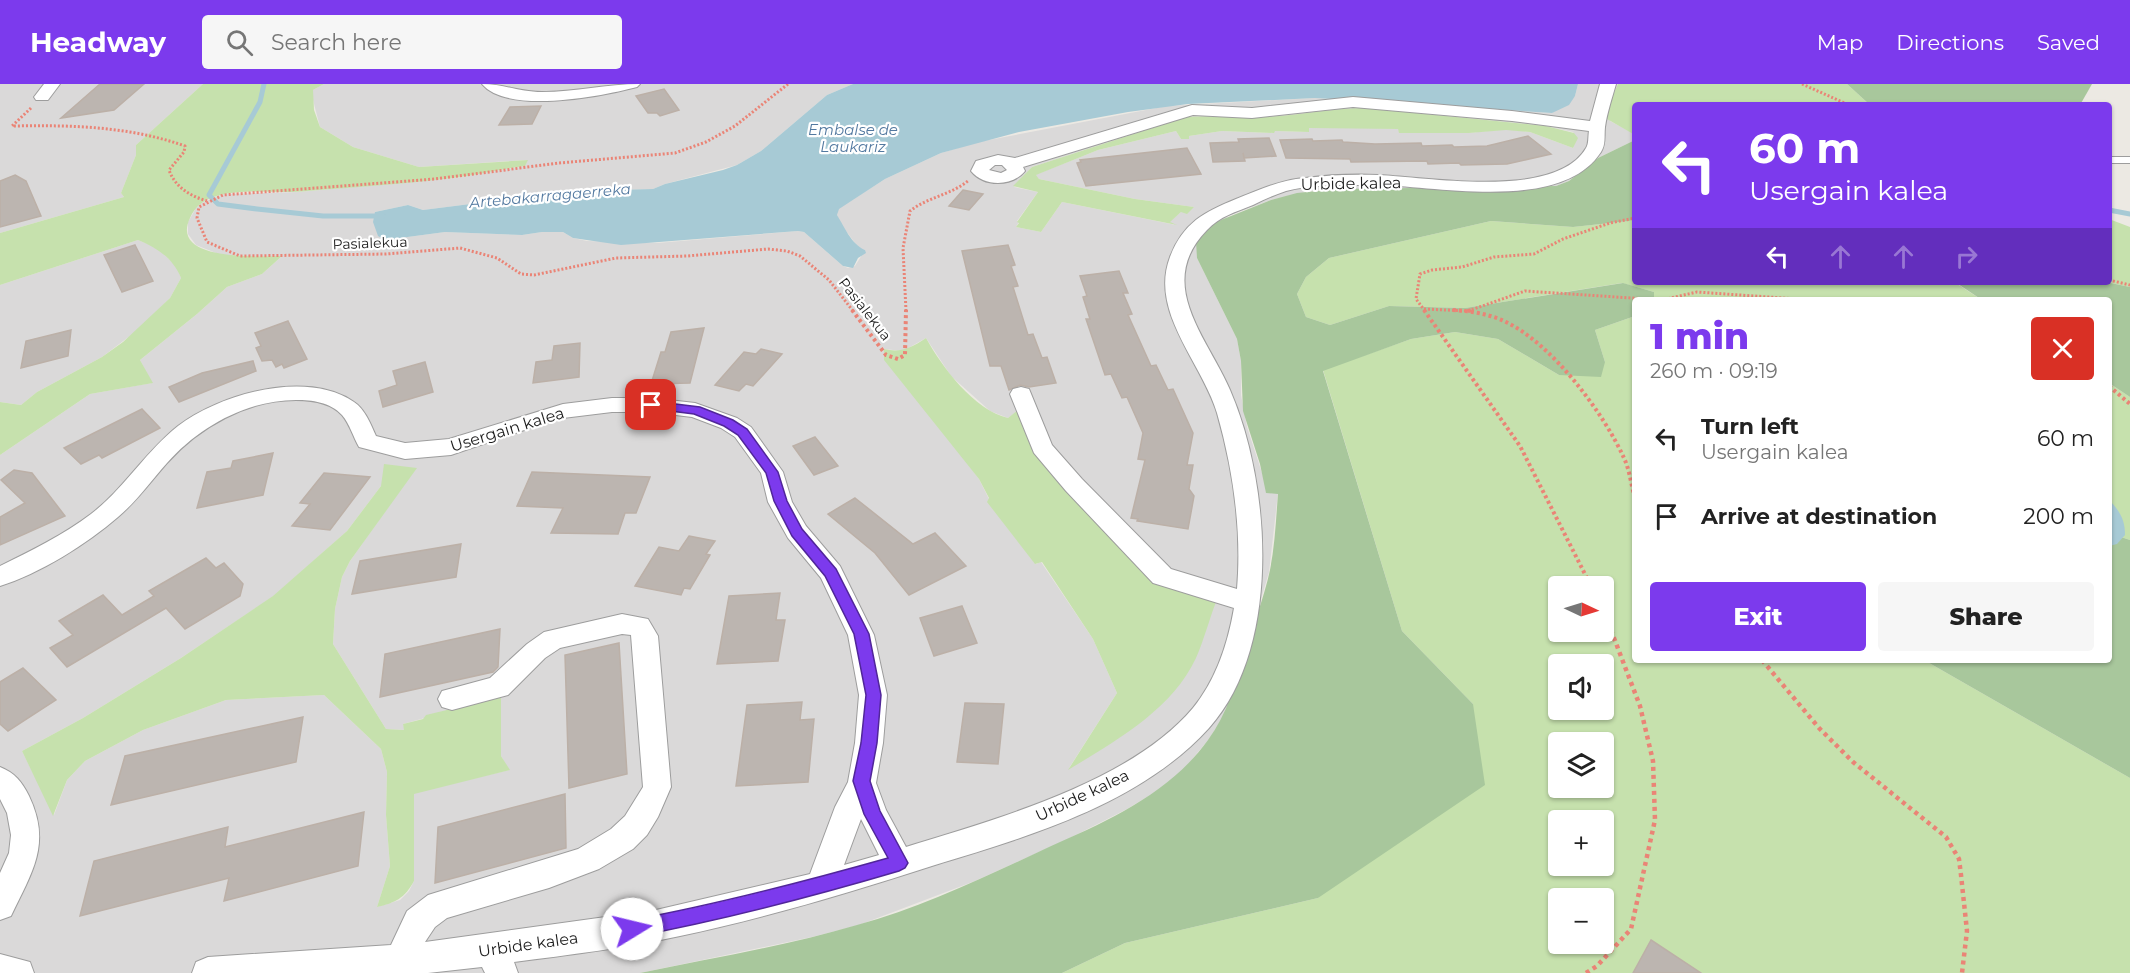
<!DOCTYPE html>
<meta charset="utf-8">
<style>
:root{--surface:#fff;--page:#f6f6f6;--text:#222;--muted:#767676;--accent:#7c3aed}
body{margin:0;font-family:Montserrat,sans-serif;background:var(--page);color:var(--text);height:100vh;display:flex;flex-direction:column;font-size:22px;white-space:nowrap}
*{box-sizing:border-box;margin:0}
p{font-size:20px;color:var(--muted)}
.icon{flex:none;width:33px;height:33px;fill:none;stroke:currentColor;stroke-width:2;stroke-linecap:round;stroke-linejoin:round}
.map{position:relative;flex:1;overflow:hidden}
.drawer{position:absolute;left:1632px;top:213px;width:480px;height:366px;display:flex;flex-direction:column;background:var(--surface);border-radius:6px;box-shadow:0 2px 4px #0004}
.drawer>*{flex:none}
.banner{position:absolute;left:1632px;top:18px;width:480px;height:183px;border-radius:6px;box-shadow:0 2px 4px #0004;background:#7c3aed;color:#fff;overflow:hidden}
.needle{width:39px;rotate:94deg}
.tools{position:absolute;left:1548px;top:492px;display:grid;gap:12px}
.tools a{display:grid;place-items:center;width:66px;height:66px;border-radius:6px;background:var(--surface);box-shadow:0 2px 4px #0004;font-size:30px}
.pin{position:absolute;display:grid;place-items:center;width:51px;height:51px;color:#fff;margin:-26px;border-radius:12px;box-shadow:0 3px 9px #0006}
.me{position:absolute;width:66px;margin:-33px;rotate:81deg;stroke-linejoin:round;filter:drop-shadow(0 0 4px #0008)}
.turn{display:flex;align-items:center;gap:21px;height:126px;padding:0 18px;font-size:27px}
.turn .icon{width:78px;height:78px;stroke-width:2.5}
.turn b{display:block;font-size:42px;line-height:51px}
.lanes{display:flex;align-items:center;height:57px;padding:0 18px;background:#0003;justify-content:center;gap:30px;direction:ltr}
.lanes .off{opacity:.35}
.round{display:grid;place-items:center;flex:none;width:63px;height:63px;border-radius:6px;background:var(--page)}
.headline{display:flex;align-items:center;justify-content:space-between;height:102px;padding:0 18px}
h1{font-size:36px;font-weight:800;line-height:45px;color:var(--accent)}
.button{display:flex;gap:12px;margin-top:auto;padding:12px 18px}
.button a{flex:1;height:69px;border-radius:6px;background:var(--accent);color:#fff;font-size:24px;font-weight:800;line-height:69px;text-align:center}
.button a+a{background:var(--page);color:var(--text)}
ul{padding:0;list-style:none}
li{display:flex;align-items:center;gap:18px;height:78px;padding:0 18px}
li div{flex:1}
li b{display:block;font-size:22px}
li em{font-style:normal}
header{display:flex;align-items:center;gap:36px;box-sizing:border-box;height:84px;padding:0 30px;background:var(--accent);color:#fff}
header strong{font-size:28px}
nav{display:flex;gap:33px;margin-inline-start:auto;font-size:21px}
.search{width:420px;height:54px;background:var(--page);display:flex;align-items:center;gap:15px;box-sizing:border-box;padding:0 21px;border-radius:6px;color:var(--muted);font-size:22px}
.map>svg:first-child{display:block}
.residential{fill:#dad9d9;fill-rule:evenodd}
.grass{fill:#c6e1ad;fill-rule:evenodd}
.forest{fill:#a8c79c}
.water{fill:#a7cad5}
.lines{fill:none;stroke-linecap:round;stroke-linejoin:round}
.stream{stroke:#a7cad5;stroke-width:5}
.building{fill:#bcb5b0;stroke:#bcb0a7;stroke-width:1.5}
.lane-casing{stroke:#9d9d9d;stroke-width:2}
.street-casing{stroke:#9d9d9d;stroke-width:2}
.path-far2{stroke:#ea8476;stroke-width:3;stroke-dasharray:2 2;stroke-linecap:butt}
.path-far1{stroke:#ea8476;stroke-width:4;stroke-dasharray:3 3;stroke-linecap:butt}
.path{stroke:#ea8476;stroke-width:4.5;stroke-dasharray:4 4;stroke-linecap:butt}
.lane{fill:#fff;fill-rule:evenodd}
.street{fill:#fff;fill-rule:evenodd}
.route{fill:#7c3aed;stroke:#51269a;stroke-width:1.5}
.labels{text-anchor:middle;stroke-width:4.5;stroke-linejoin:round;paint-order:stroke}
.far-street-label{font-size:14px;fill:#1c1c1c;stroke:#fff}
.far-water-label{font-size:15px;font-style:italic;fill:#5379a0;stroke:#fff}
.street-label{font-size:16px;fill:#1c1c1c;stroke:#fff}
</style>
<header>
<strong>Headway</strong>
<div class="search"><svg class="icon" aria-label="search" viewBox="0 0 24 24"><circle cx="10" cy="10" r="6"/><path d="M15 15l6 6"/></svg>Search here</div>
<nav><a>Map</a><a>Directions</a><a>Saved</a></nav>
</header>
<div class="map">
<svg width="2130" height="889" viewBox="0 0 2130 889">
<rect width="100%" height="100%" fill="#ece9e3"/>
<!-- residential -->
<g class="residential">
<path d="M0,0H203L136,61V71L121,109L124,113L0,149Z"/>
<path d="M324,0H853L827,11L761,67L737,81L665,100L653,105L574,107L423,126L408,121L375,128L385,156L445,148L522,151L542,148H563L573,154L587,157L657,159L798,147L804,148L843,182L848,184L855,182L865,166L858,163L840,139L837,131L838,125L885,95L941,69L978,58L1167,22L1315,14L1552,29L1575,12L1578,0H1618L1611,15L1610,37L1633,49L1635,56L1598,74L1569,97L1556,102L1316,106L1271,116L1228,132L1197,174L1237,255L1241,277V311L1247,343L1263,392L1278,409L1269,488L1233,609L1222,634L1209,655L1184,685L1167,701L1127,725L1068,755L975,797L859,841L812,853L640,889H0V371L90,310L152,299L140,276L197,230L227,203L262,190L281,173L221,171L196,161L188,150V138L196,124L203,118L224,110L298,108L455,94L525,82L527,76L419,83L353,63L320,43L312,12L313,6ZM1367,24L1546,42L1573,48L1577,54L1573,64L1530,48L1506,45L1469,49H1400L1398,45L1377,44H1309L1308,48L1274,47V49L1222,47L1189,52L1188,55H1181L1176,47L1098,66L1035,91L1039,95L1135,115L1194,123L1181,128L1169,138L1176,141L1062,118L1041,148L1016,143L1019,138L1017,137L1038,108L1014,103L1032,83L1186,33L1203,31L1262,33ZM926,254L951,292L990,327L1008,334L1019,326L1023,344L1032,361L1057,396L1094,436L1150,630L1069,684L1117,609L1093,555L1041,478L1036,480L989,415L979,395L884,265L903,267ZM416,384L350,477L342,493L335,525L333,560L386,645L405,646L403,640L501,613V672L509,686L414,709V797L409,807L400,816L377,823L390,782L386,731L387,688L381,665L324,611L226,616L143,646L85,677L67,696L54,731L22,667L83,634L181,574L274,512L347,447L381,402Z"/>
<path d="M138,156L156,163L176,182L181,194L170,214L139,245L102,273L37,308L21,321L0,318V201Z"/>
</g>
<!-- grass -->
<g class="grass">
<path d="M203,0H324L313,6L314,26L320,43L353,63L419,83L528,76L525,82C501,85 477,91 453,94C405,100 356,103 308,107C280,110 243,104 217,112C205,115 195,122 190,134C169,178 261,172 282,172L262,190L227,203L197,230L140,276L153,299L90,310L0,371V318L21,321L37,308L102,273L123,258L170,214L181,194C173,174 157,164 138,156L0,201V149L124,113L121,109L136,71V61Z"/>
<path d="M1618,0H1847L1870,21H1635V51L1607,35L1611,15Z"/>
<path d="M1367,24L1546,42L1574,49L1578,54L1573,64L1530,48L1506,46L1469,49H1399L1398,45L1309,44V48L1275,47L1274,49L1222,47L1189,52V55H1181L1176,47L1098,66L1036,91L1039,95L1135,115L1194,123L1187,130L1181,128L1170,138L1177,141L1062,118L1041,148L1016,143L1019,139L1017,138L1038,108L1013,102L1032,83L1186,33C1211,31 1236,34 1261,33C1297,32 1331,24 1367,24Z"/>
<path d="M1635,135V198H1954L1982,216H1654V208L1622,199L1465,224L1389,222L1330,241L1306,233L1297,210L1306,193L1329,174L1491,137L1573,143L1628,137Z"/>
<path d="M2109,135L2130,143V203L2106,198H2109Z"/>
<path d="M1635,232V576H1924L2130,694V889H1062L1125,859L1318,814L1473,620L1402,547L1323,286L1411,255L1455,248L1498,255L1559,291L1605,278L1595,246ZM1558,502H1604V548H1558ZM1558,580H1604V626H1558ZM1558,658H1604V704H1558ZM1558,736H1604V782H1558ZM1558,814H1604V860H1558Z"/>
<path d="M926,254C942,283 974,326 1008,334L1018,326L1023,344L1032,361L1057,396L1094,436L1216,518C1209,536 1204,556 1196,574C1172,626 1114,658 1068,686L1117,609L1093,555L1042,478L1035,480L987,418L989,414L979,395L884,276V265C901,269 911,264 926,254Z"/>
<path d="M2109,299L2130,313V456L2109,449Z"/>
<path d="M384,380L417,384L350,477L342,493L335,525L333,560L386,645L404,646L403,640L423,635L426,631L501,613V672L510,686L414,710V797C405,814 395,819 377,823L390,782L386,731L387,688L381,665L324,611L226,616L143,646L85,677L67,696L53,732L22,667L83,634L181,574L273,512L347,447L381,402Z"/>
</g>
<!-- forest -->
<g class="forest">
<path d="M1847,0H2092L2080,21H1870Z"/>
<path d="M1635,56V135L1629,137L1573,143L1491,137L1329,174L1306,193L1297,210L1306,233L1330,241L1389,222L1465,224L1623,199L1654,208V216H1635V232L1595,246L1605,278L1601,293L1559,291L1498,255L1455,248L1411,255L1323,287L1402,547L1473,620L1485,701L1318,814L1125,859L1062,889H640C712,874 786,862 857,841C923,823 987,792 1049,763C1108,737 1170,709 1208,656C1227,630 1236,599 1245,568C1253,541 1264,514 1270,486C1275,461 1276,435 1278,410L1266,409L1260,380L1243,327L1241,277L1237,255L1197,174L1196,157L1201,149L1216,138L1271,116L1297,109L1337,105L1556,102L1569,97L1598,74Z"/>
<path d="M1955,198H2106L2130,203V313L2109,299V216H1982Z"/>
<path d="M2109,449L2130,456V694L1924,576H2109Z"/>
</g>
<!-- water -->
<g class="water">
<path d="M853,0H1578L1575,12L1569,21L1552,29L1315,14L1188,20L1128,28L1019,48L941,69L885,95L839,125L837,131C844,142 851,160 865,166L866,169L858,174L853,184L843,182L804,148L798,147L621,161L573,154L563,148H542L522,151L445,148L385,156L378,152L373,138L375,128L408,121L423,126L574,107L653,105L665,100L723,86L737,81L761,67L827,11Z"/>
<path d="M2109,416C2120,427 2125,436 2125,451L2117,460L2109,462Z"/>
</g>
<g class="lines">
<!-- stream -->
<g class="stream">
<path d="M264,0L260,18L209,111L218,120L257,125L323,132H383"/>
<path d="M2109,126L2130,130"/>
</g>
</g>
<!-- building -->
<g class="building">
<path d="M100,0H144L114,26L61,34Z"/>
<path d="M664,5L679,26L660,32L657,29H648L636,12Z"/>
<path d="M541,22L532,40L499,41L510,23Z"/>
<path d="M1528,52L1551,70L1507,80L1461,81L1459,79L1428,80L1427,77L1351,78L1350,75L1286,74L1280,56L1312,55L1313,57L1342,56L1343,58L1375,60L1421,59L1422,62L1452,61L1454,63L1487,62Z"/>
<path d="M1269,54L1276,72L1244,74L1243,69L1245,77L1213,78L1210,59L1239,58L1238,55Z"/>
<path d="M1187,64L1201,90L1086,102L1077,79L1081,78L1080,76Z"/>
<path d="M15,91L26,97L41,132L0,143V97Z"/>
<path d="M963,106L983,110L969,126L949,122Z"/>
<path d="M135,161L153,197L122,208L104,171Z"/>
<path d="M1008,161L1015,181L1011,182L1018,202L1013,203L1028,251L1033,250L1042,274L1047,273L1056,299L1029,303L1020,301L1009,306L1001,282H990L962,167Z"/>
<path d="M1119,187L1128,209H1123L1132,230L1128,231L1151,282L1156,281L1168,306L1173,305L1193,349L1187,381H1193L1189,405L1194,412L1188,445L1137,437L1138,435L1131,434L1145,376L1138,375L1143,349L1127,313L1122,314L1111,290L1105,291L1086,235H1090L1083,213L1087,212L1080,192Z"/>
<path d="M288,237L307,275L284,284L282,280L276,283L272,276L262,277L256,264L261,262L255,249Z"/>
<path d="M704,244L690,299L651,300L661,268H665L671,248Z"/>
<path d="M71,246L68,272L21,284L26,257Z"/>
<path d="M580,259L579,293L533,299L536,278L552,276L554,262Z"/>
<path d="M761,265L782,270L753,302L746,300L739,307L715,301L744,268L756,270Z"/>
<path d="M253,277L256,287L179,318L169,303L202,289Z"/>
<path d="M425,278L433,308L383,323L379,307L397,301L393,287Z"/>
<path d="M142,325L160,344L102,374L99,371L81,380L64,364Z"/>
<path d="M815,353L838,382L814,391L793,362Z"/>
<path d="M273,369L263,411L197,424L207,388L231,384L233,377Z"/>
<path d="M14,386L32,389L65,432L0,461V433L25,419L1,396Z"/>
<path d="M532,388L650,393L636,429H625L618,450L551,449L563,424L517,422Z"/>
<path d="M324,389L370,393L330,446L292,442L310,420L300,419Z"/>
<path d="M855,414L913,460L935,449L966,482L909,511L875,469L828,430Z"/>
<path d="M689,452L715,457L706,470L710,471L690,505L684,504L681,511L635,502L659,463L679,467Z"/>
<path d="M461,460L456,493L352,510L360,477Z"/>
<path d="M206,474L216,484L224,479L243,500L240,512L185,545L166,524L67,583L50,564L73,551L59,537L103,511L122,531L154,512L149,507Z"/>
<path d="M780,509L776,536H785L778,577L717,580L729,512Z"/>
<path d="M962,522L977,559L934,572L920,534Z"/>
<path d="M500,545L498,583L493,588L380,613L385,570Z"/>
<path d="M619,559L627,690L569,704L565,571Z"/>
<path d="M23,584L56,616L8,647L0,640V598Z"/>
<path d="M802,618L800,636L814,635L808,698L736,702L747,621Z"/>
<path d="M965,619L1004,620L998,680L957,678Z"/>
<path d="M303,633L296,678L111,721L125,672Z"/>
<path d="M565,710L566,764L435,799L438,743Z"/>
<path d="M364,728L358,782L224,817L229,794L80,832L94,777L228,743L225,763Z"/>
<path d="M1651,856L1701,889H1633Z"/>
</g>
<g class="lines">
<!-- lane casing -->
<g class="lane-casing">
<rect id="lane" x="2109" y="73" width="21" height="6"/>
</g>
<!-- street casing -->
<g class="street-casing">
<g id="street">
<path d="M44,0H60L48,16H36L34,13Z"/>
<path d="M482,0C503,0 520,8 542,8C575,8 607,0 640,0L637,3C603,12 508,31 482,0Z"/>
<path d="M1600,0H1616C1612,14 1607,29 1605,43C1604,53 1606,60 1601,68C1561,130 1434,101 1374,101C1346,101 1312,100 1286,107C1274,111 1263,116 1253,121C1236,128 1220,132 1207,146C1154,200 1208,254 1230,306C1271,400 1282,563 1209,644C1140,720 1030,752 935,781C851,808 766,834 680,852C625,864 569,871 514,878L518,889H485L482,883L428,889H192L196,878L208,873L391,861L407,827L428,811L578,765L611,745L625,732L643,703L631,551L622,550L560,564L545,574L508,611L452,626L442,623L438,615L442,607L490,594L527,560L544,548L622,530L648,535L658,552L671,703L658,733L647,751L633,765L599,785L549,804L447,834L435,843L425,858L656,826L810,790L835,723L848,698L855,659L859,611L848,551L821,494L788,454L768,418L761,389L735,353L721,344L692,333L651,328H612L563,334L542,340L451,371L405,375L359,363C353,353 350,340 342,331C330,318 312,316 296,316C247,316 199,343 167,379C151,397 137,417 118,433C87,460 39,490 0,502V482C31,467 63,451 91,430C124,405 145,368 178,342C220,310 307,285 354,318C365,325 371,341 376,352L405,359L449,355L563,320L612,314H651L695,319L737,334L751,343L783,388L792,418L806,442L840,482L874,551L887,611L883,659L876,699L886,726L906,763C996,735 1131,698 1193,624C1216,596 1228,559 1234,524L1153,499L1066,407L1034,369L1010,310L1013,305L1021,303L1029,305L1052,361L1082,395L1171,485L1237,505C1242,447 1233,385 1217,329C1202,279 1149,228 1170,173C1183,139 1204,128 1236,115C1259,106 1280,96 1305,94C1328,91 1354,90 1378,91C1428,93 1556,116 1586,64C1589,60 1588,52 1589,47L1512,37L1353,23L1252,34L1193,31L1023,83L1025,87C1012,103 984,103 971,87L976,77L998,71L1015,74L1192,21L1252,24L1353,13L1512,27L1590,37ZM1002,81L1007,86L1001,89L989,86L995,81ZM861,735L879,771L844,781Z"/>
<path d="M0,683C15,689 22,698 29,712C52,760 32,788 11,832L0,836V789L9,769L11,751L7,729L0,715Z"/>
<path d="M0,870L30,878L34,889H0Z"/>
</g>
</g>
<!-- path-far2 -->
<g class="path-far2">
<path d="M788,0L735,42L706,58L675,69L559,79L435,95L223,111L199,123L197,134L207,158L240,172L386,170L460,164L497,174L521,190L534,191L616,174L687,172L768,165L787,167L800,172L829,196L853,227"/>
<path d="M1802,0L1849,21"/>
<path d="M31,24L12,42C72,41 128,42 185,62L184,68L169,86C175,103 190,112 207,117"/>
<path d="M2109,196L2130,201"/>
<path d="M1424,225L1468,227"/>
<path d="M906,227L903,164L910,127C928,113 950,111 968,97"/>
<path d="M1425,227L1416,215L1420,190L1432,186L1462,183L1494,173L1534,170L1563,155L1610,139L1635,134"/>
<path d="M1468,227L1525,207L1662,216L1697,208L1811,216"/>
</g>
<!-- path-far1 -->
<g class="path-far1">
<path d="M852,226L886,271L898,275L905,271L906,226"/>
<path d="M1424,226L1520,362L1591,502"/>
<path d="M1453,226C1470,227 1490,230 1506,238C1552,260 1603,328 1624,374C1630,387 1631,401 1635,414"/>
<path d="M1468,227L1472,226"/>
<path d="M2109,302L2130,320"/>
</g>
<!-- path -->
<g class="path">
<path d="M1762,576L1819,644L1853,678L1946,753L1959,775L1961,791L1967,847L1962,889"/>
<path d="M1586,889L1597,882L1631,845L1655,736L1653,677L1640,622L1604,528"/>
</g>
<!-- lane -->
<use href="#lane" class="lane"/>
<!-- street -->
<use href="#street" class="street"/>
</g>
<!-- route -->
<path class="route" d="M651,317L700,323L733,336L747,345L778,388L787,417L802,445L836,485L869,550L881,611L877,659L870,697L880,727L908,779L905,784L899,787C811,813 723,836 632,853L626,851L623,845L626,838L632,836C719,820 803,798 888,774L864,730L853,697L861,659L866,611L854,550L825,492L792,452L774,417L766,389L738,351L724,342L694,330L647,324L645,321L647,318Z"/>
<g class="labels">
<!-- far-street labels -->
<g class="far-street-label">
<text transform="translate(370 159) rotate(-2)" y="5">Pasialekua</text>
<text transform="translate(865 225) rotate(52)" y="5">Pasialekua</text>
</g>
<!-- far-water labels -->
<g class="far-water-label">
<text x="853" y="51">Embalse de<tspan x="853" dy="17">Laukariz</tspan></text>
<text transform="translate(550 112) rotate(-5)" y="5">Artebakarragaerreka</text>
</g>
<!-- street labels -->
<g class="street-label">
<text transform="translate(1351 99) rotate(-1)" y="6">Urbide kalea</text>
<text transform="translate(507 345) rotate(-17)" y="6">Usergain kalea</text>
<text transform="translate(1082 711) rotate(-25)" y="6">Urbide kalea</text>
<text transform="translate(528 860) rotate(-8)" y="6">Urbide kalea</text>
</g>
</g>
</svg>
<div class="tools">
<a><svg class="needle" viewBox="-14 -14 28 28"><path d="M0-13l5 13h-10z" fill="#e53935"/><path d="M0 13l5-13h-10z" fill="#767676"/></svg></a>
<a><svg class="icon" aria-label="sound" viewBox="0 0 24 24"><path d="M4 9h4l5-4v14l-5-4H4zM17 9q2 3 0 6"/></svg></a>
<a><svg class="icon" aria-label="layers" viewBox="0 0 24 24"><path d="M12 4l9 5-9 5-9-5zM3 14l9 5 9-5"/></svg></a>
<a>+</a>
<a>−</a>
</div>
<div class="pin" style="left:651px;top:321px;background:#d93025"><svg class="icon" aria-label="arrive" viewBox="0 0 24 24"><path d="M6 21V4h12l-3 4 3 4H6"/></svg></div>
<svg class="me" style="left:632px;top:845px" viewBox="-20 -20 40 40"><circle r="19" fill="#fff"/><path d="M0-13L10 11 0 6-10 11z" fill="#7c3aed"/></svg>
<div class="banner">
<div class="turn"><svg class="icon" aria-label="left" viewBox="0 0 24 24"><path d="M17 20v-9H6M10 6l-5 5 5 5"/></svg><div><b>60 m</b>Usergain kalea</div></div>
<div class="lanes"><svg class="icon" aria-label="left" viewBox="0 0 24 24"><path d="M17 20v-9H6M10 6l-5 5 5 5"/></svg><svg class="icon off" aria-label="ahead" viewBox="0 0 24 24"><path d="M12 20V5M6 11l6-6 6 6"/></svg><svg class="icon off" aria-label="ahead" viewBox="0 0 24 24"><path d="M12 20V5M6 11l6-6 6 6"/></svg><svg class="icon off" aria-label="right" viewBox="0 0 24 24"><path d="M7 20v-9h11M14 6l5 5-5 5"/></svg></div>
</div>
<section class="drawer">
<div class="headline"><div><h1>1 min</h1><p>260 m · 09:19</p></div><a class="round" style="background:#d93025;color:#fff"><svg class="icon" aria-label="close" viewBox="0 0 24 24"><path d="M6 6l12 12M18 6L6 18"/></svg></a></div>
<ul>
<li><svg class="icon" aria-label="left" viewBox="0 0 24 24"><path d="M17 20v-9H6M10 6l-5 5 5 5"/></svg><div><b>Turn left</b><p>Usergain kalea</p></div><em>60 m</em></li>
<li><svg class="icon" aria-label="arrive" viewBox="0 0 24 24"><path d="M6 21V4h12l-3 4 3 4H6"/></svg><div><b>Arrive at destination</b></div><em>200 m</em></li>
</ul>
<div class="button"><a>Exit</a><a>Share</a></div>
</section>
</div>
